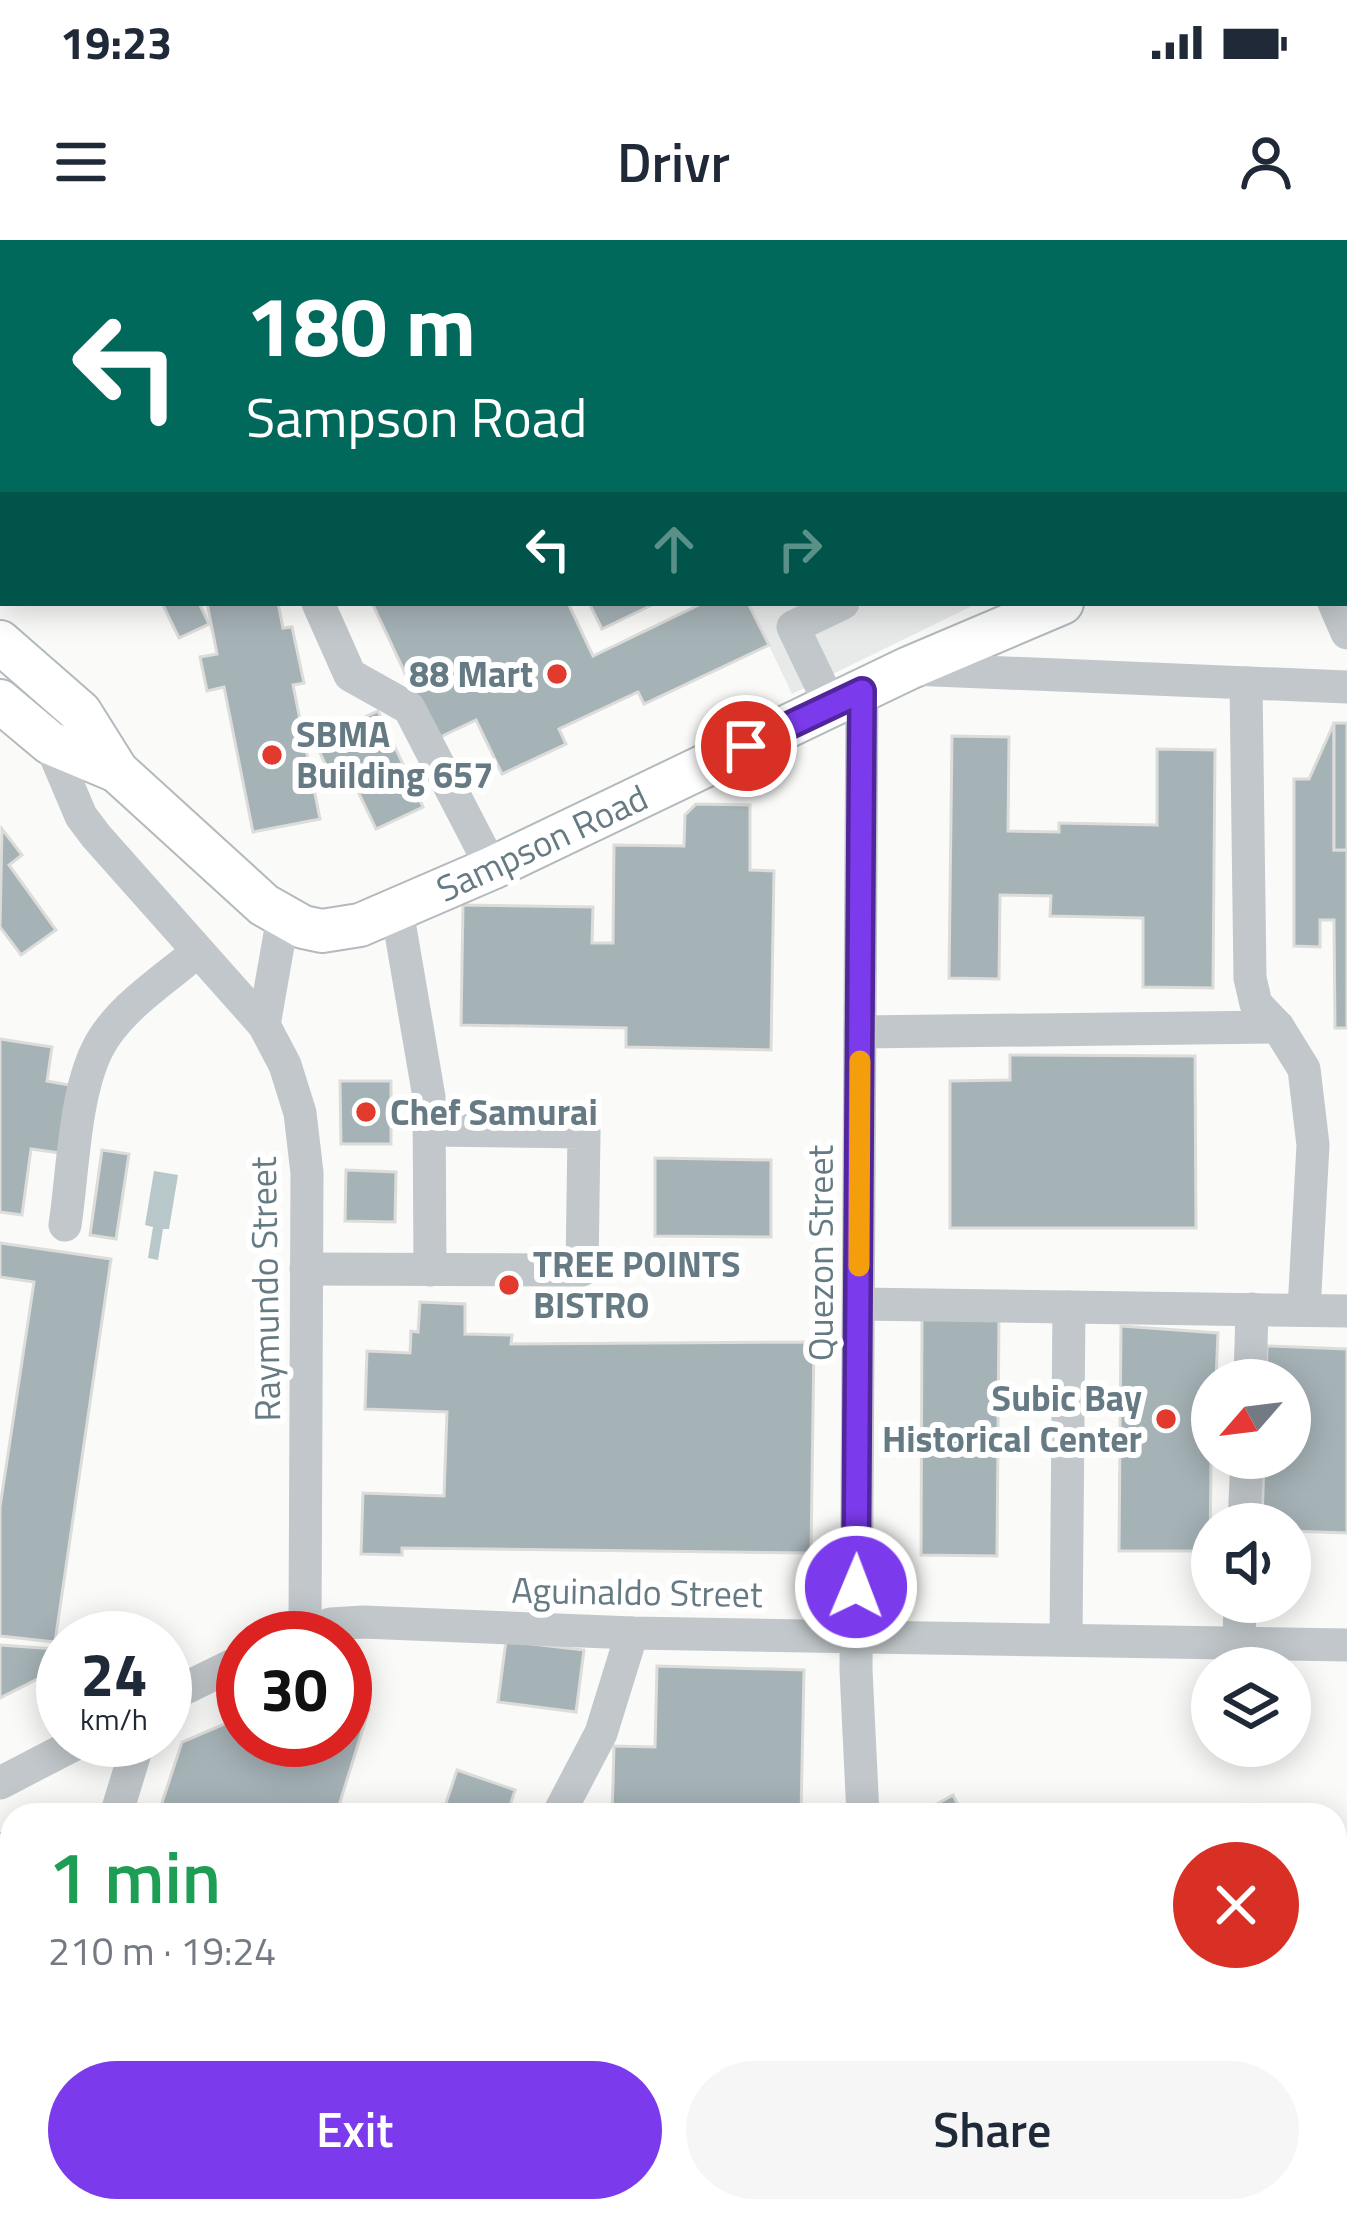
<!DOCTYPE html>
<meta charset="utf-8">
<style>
:root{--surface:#fff;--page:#f6f6f7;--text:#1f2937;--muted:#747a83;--accent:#7c3aed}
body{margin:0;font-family:"Titillium Web",sans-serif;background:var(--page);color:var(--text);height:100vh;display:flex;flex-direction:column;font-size:45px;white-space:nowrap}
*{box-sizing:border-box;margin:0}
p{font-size:39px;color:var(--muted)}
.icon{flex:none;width:66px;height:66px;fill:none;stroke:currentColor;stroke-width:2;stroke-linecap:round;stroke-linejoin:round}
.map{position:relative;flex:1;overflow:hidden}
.sheet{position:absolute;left:0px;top:1563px;width:1347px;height:420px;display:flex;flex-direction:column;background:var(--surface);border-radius:36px 36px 0 0;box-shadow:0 6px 30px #0003}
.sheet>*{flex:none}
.top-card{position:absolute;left:0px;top:0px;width:1347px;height:366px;box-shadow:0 6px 30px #0003;background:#00695c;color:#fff;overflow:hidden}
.needle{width:78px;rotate:242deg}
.buttons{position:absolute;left:1191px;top:1119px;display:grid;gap:24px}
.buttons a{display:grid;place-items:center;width:120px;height:120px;border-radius:50%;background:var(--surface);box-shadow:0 6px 30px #0003;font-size:60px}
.speed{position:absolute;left:36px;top:1371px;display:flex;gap:24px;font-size:60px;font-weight:700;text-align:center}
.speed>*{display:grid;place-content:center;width:156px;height:156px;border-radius:50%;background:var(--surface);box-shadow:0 6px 30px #0003;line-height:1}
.speed small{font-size:30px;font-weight:400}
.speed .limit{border:18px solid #d22;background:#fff;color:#111}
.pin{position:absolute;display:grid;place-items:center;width:102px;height:102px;color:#fff;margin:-51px;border:6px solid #fff;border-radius:50%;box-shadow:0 3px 12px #0007}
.me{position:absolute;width:132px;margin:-66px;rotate:1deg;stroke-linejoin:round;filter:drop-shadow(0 0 9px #0008)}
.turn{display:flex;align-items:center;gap:42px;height:252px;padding:0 48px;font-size:54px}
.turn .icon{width:156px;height:156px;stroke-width:2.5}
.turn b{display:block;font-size:84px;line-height:102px}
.lanes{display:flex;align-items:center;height:114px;padding:0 48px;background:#0003;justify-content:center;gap:60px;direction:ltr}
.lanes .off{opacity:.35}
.round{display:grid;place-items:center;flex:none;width:126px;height:126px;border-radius:63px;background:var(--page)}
.overview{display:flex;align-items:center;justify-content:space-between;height:204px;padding:0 48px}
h1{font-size:72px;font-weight:600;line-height:90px;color:#1e9e55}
.action{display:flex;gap:24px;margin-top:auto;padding:24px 48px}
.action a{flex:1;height:138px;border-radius:72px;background:var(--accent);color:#fff;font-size:48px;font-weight:600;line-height:138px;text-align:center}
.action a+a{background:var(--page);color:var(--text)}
.status{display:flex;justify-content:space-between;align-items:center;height:84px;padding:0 60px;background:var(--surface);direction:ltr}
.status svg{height:33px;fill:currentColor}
header{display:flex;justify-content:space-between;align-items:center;height:156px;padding:0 48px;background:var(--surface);font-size:54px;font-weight:600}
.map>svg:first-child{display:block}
.built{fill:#e8eae9}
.water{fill:#b8c7c9}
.building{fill:#a5b2b6;stroke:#dcdcda;stroke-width:3}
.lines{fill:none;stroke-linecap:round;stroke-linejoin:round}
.major-casing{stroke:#b2babd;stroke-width:46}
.minor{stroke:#c1c7ca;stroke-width:33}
.major{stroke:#fff;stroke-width:42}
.route-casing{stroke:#51269a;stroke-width:30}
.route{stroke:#7c3aed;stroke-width:21}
.slow{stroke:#f59e0b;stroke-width:21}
.poi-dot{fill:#e33a2e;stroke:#fff;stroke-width:4.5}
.labels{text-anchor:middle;stroke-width:12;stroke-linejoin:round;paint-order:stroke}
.poi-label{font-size:36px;font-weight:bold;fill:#657a83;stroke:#fff;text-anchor:start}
.street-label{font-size:36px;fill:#657a83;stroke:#fff}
</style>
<div class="status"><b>19:23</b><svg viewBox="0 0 49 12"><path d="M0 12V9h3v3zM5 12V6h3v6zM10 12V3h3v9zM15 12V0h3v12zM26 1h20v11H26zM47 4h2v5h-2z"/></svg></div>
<header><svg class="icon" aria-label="menu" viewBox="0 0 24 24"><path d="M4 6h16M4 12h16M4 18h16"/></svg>Drivr<svg class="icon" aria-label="person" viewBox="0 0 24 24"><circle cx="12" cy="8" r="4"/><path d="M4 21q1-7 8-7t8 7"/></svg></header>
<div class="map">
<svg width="1347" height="1983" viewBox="0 0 1347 1983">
<rect width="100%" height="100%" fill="#fafaf8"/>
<!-- built -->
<path class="built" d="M749,363H978L792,454Z"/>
<!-- water -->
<path class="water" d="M154,931L178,935L169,989H163L158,1020L148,1018L153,987L145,985Z"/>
<!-- building -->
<g class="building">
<path d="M0,0H218L219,3H3V88Z"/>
<path d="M1319,0H1347V133L1344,3H1312Z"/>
<path d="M162,363H199L209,384L179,398Z"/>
<path d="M207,363H278L283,388L292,387L304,443L293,445L320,579L253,592L224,447L207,451L200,417L217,414Z"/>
<path d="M372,363H568L593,416L703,363H748L769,405L644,464L638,452L559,489L566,504L502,534L476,480L436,499Z"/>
<path d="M589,363H656L602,389Z"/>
<path d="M378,471L423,567L376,589L354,543L338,551L314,500Z"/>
<path d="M1334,483V610H1347V788H1335L1334,680H1320V707L1294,706V539H1309Z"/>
<rect x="1334" y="483" width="13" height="127"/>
<path d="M952,496L1009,497L1008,591L1059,592V583L1157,585V509L1215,510L1213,748L1143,747V678L1050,676L1051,656L1000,655L999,739L949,738Z"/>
<path d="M696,564L750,565V630L774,631L771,810L626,807V788L461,785L463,665L593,667L592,703H613L614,605L684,606L685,575Z"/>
<path d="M2,589L22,615L9,625L56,690L21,715L0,687Z"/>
<path d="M0,799L52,807L47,841L75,846L68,914L31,909L22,975L0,972Z"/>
<path d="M1010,815L1195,816L1196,988H950V841L1010,840Z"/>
<path d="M340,841H391V904H341Z"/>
<path d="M102,910L129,914L116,999L90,995Z"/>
<path d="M655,918L771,920V997L655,996Z"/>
<path d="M346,930L396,932L395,982L345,981Z"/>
<path d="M0,1003L111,1019L55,1402L0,1396V1267L34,1042L0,1037Z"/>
<path d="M420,1062L465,1064V1094L512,1095L511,1104L814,1102L811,1313L402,1308V1315L361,1314L363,1253L444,1256L447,1172L365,1169L367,1111L410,1113L411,1091L418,1092Z"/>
<path d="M922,1074L999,1075L997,1316L921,1315Z"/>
<path d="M1121,1086L1218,1093L1216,1140H1212L1210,1311H1119Z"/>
<path d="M1267,1106L1347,1109V1293L1290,1291V1284H1262L1264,1218H1290V1140H1266Z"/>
<path d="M506,1401L584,1410L576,1472L498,1462Z"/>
<path d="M0,1405L55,1409L63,1426L0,1458Z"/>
<path d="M657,1426L804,1430L801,1575H612L614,1506L655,1507Z"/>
<path d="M345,1462L369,1469L336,1575H158L182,1502L243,1476V1500H345Z"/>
<path d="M457,1530L515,1550L507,1575H461L444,1569Z"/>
<path d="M953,1555L963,1575H917Z"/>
<path d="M0,1817L12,1841V1950L0,1955Z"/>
<path d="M1347,1947V1983H1298L1297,1971H1335V1952Z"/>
<path d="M246,1971H274L280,1983H252Z"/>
<path d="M414,1971H549L556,1983H392Z"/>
</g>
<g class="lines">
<!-- major casing -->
<g class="major-casing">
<g id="major">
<path d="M1344,243L1347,242"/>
<path d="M0,402L80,472L117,531L264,665L303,687L322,691L360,685L492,628L909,428L1062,363"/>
<path d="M0,461L50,503L117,531"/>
<path d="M0,1615L12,1638"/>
<path d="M185,1971L192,1983"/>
</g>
</g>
<!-- minor -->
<g class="minor">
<path d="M862,0L864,3"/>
<path d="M1251,0L1252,3"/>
<path d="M607,3L613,0"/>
<path d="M1344,195L1347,201"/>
<path d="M0,288L3,286"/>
<path d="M318,363L350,435L409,468L492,628"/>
<path d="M1334,363L1347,393"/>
<path d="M911,429L1347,447"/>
<path d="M1246,443L1250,738L1256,764L1278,787L1304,829L1313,905L1304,1070"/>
<path d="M862,451L856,1430L863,1575"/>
<path d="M831,466L793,387L843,363"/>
<path d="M50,503L81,576L96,596L264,785L285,825L300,873L307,933L305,1390"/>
<path d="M397,670L429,857L430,1030"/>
<path d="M264,785L283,677"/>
<path d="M860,792L1278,787"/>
<path d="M65,985C73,932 74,857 97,810C116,770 164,740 197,712"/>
<path d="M306,1029L582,1030L584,892L431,890"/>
<path d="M859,1064L1347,1071"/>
<path d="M1250,1140L1252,1069"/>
<path d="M1244,1284L1247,1218"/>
<path d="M288,1398L331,1384L363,1382L632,1393L1347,1405"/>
<path d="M1066,1398L1069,1067"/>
<path d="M1239,1401L1240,1362"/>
<path d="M165,1458L243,1420"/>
<path d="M0,1543L83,1500"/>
<path d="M116,1575L139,1500"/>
<path d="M558,1575L601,1493L632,1393"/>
<path d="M0,1718L12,1709"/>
<path d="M0,1784L12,1810"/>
<path d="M1335,1914L1347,1910"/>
<path d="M1007,1971L1011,1983"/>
<path d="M1135,1983L1170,1971"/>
</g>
<!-- major -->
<use href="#major" class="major"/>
</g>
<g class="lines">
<!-- route casing -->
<g class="route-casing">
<path id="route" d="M746,506L862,451L856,1347"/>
</g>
<!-- route -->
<use href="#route" class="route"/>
<!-- slow -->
<path class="slow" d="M859,1026L860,821"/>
</g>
<!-- markers -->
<g class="poi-dot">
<circle cx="557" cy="434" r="12"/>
<circle cx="272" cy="515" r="12"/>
<circle cx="366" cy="872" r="12"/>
<circle cx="509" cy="1045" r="12"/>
<circle cx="1166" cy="1179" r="12"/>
</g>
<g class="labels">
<!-- poi labels -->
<g class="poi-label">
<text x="533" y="447" text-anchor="end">88 Mart</text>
<text x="296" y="507">SBMA<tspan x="296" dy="41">Building 657</tspan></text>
<text x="390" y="885">Chef Samurai</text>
<text x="533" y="1037">TREE POINTS<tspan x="533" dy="41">BISTRO</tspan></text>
<text x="1142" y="1171" text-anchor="end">Subic Bay<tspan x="1142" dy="41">Historical Center</tspan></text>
</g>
<!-- street labels -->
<g class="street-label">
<text transform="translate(542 603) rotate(-25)" y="13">Sampson Road</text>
<text transform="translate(820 1013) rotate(-90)" y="13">Quezon Street</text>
<text transform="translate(265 1049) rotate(-91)" y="13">Raymundo Street</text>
<text transform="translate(637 1352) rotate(1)" y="13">Aguinaldo Street</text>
</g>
</g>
</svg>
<div class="buttons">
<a><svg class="needle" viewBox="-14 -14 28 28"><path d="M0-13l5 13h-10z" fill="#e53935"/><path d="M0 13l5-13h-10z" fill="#747a83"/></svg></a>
<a><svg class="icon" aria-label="sound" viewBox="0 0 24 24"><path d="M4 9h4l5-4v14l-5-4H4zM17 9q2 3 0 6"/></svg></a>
<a><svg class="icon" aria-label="layers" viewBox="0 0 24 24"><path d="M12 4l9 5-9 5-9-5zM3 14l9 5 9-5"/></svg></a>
</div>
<div class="speed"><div>24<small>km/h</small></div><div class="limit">30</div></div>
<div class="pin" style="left:746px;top:506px;background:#d93025"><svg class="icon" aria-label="arrive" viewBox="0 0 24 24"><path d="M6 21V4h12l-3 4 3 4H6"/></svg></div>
<svg class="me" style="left:856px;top:1347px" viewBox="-20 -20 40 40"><circle r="17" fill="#7c3aed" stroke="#fff" stroke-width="3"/><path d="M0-11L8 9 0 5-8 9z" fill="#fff"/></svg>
<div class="top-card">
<div class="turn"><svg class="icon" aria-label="left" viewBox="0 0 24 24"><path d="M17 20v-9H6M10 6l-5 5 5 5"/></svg><div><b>180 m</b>Sampson Road</div></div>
<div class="lanes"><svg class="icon" aria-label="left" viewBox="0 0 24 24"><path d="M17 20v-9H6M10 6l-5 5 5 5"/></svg><svg class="icon off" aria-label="ahead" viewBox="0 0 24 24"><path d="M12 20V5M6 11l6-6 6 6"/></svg><svg class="icon off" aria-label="right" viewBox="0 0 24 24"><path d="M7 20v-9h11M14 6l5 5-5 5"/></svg></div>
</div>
<section class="sheet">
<div class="overview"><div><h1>1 min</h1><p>210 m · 19:24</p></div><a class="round" style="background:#d93025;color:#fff"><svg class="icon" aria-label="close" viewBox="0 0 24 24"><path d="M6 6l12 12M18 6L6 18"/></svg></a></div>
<div class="action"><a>Exit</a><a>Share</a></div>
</section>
</div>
